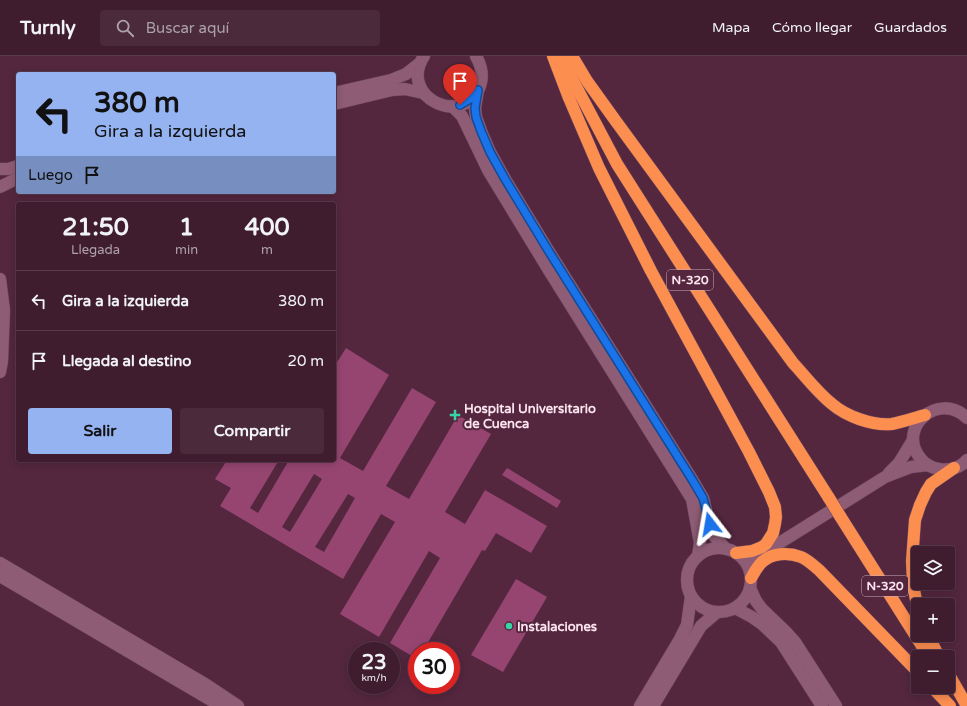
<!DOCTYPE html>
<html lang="es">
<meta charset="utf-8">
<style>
:root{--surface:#3f1d2f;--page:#4a2a3b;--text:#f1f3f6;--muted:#ada2aa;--line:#583b4b;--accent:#95b2f1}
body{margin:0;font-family:"Varela Round",sans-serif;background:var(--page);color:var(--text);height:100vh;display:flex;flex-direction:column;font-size:15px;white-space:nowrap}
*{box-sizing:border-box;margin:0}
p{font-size:13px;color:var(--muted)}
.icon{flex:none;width:22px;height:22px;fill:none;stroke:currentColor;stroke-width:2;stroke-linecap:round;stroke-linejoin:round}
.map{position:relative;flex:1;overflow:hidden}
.details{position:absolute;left:16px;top:146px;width:320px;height:260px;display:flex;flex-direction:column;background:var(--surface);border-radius:4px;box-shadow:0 2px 10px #0003,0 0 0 1px var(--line)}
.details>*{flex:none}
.hud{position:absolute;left:16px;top:16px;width:320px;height:122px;border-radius:4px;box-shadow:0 2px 10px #0003,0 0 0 1px var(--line);background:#95b2f1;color:#111;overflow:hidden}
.fabs{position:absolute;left:911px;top:490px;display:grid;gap:8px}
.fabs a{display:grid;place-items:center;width:44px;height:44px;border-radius:4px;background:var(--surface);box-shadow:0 2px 10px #0003,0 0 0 1px var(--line);font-size:20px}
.speed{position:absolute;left:348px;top:586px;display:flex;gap:8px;font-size:20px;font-weight:700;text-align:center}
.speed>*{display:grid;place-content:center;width:52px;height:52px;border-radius:50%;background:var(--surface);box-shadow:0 2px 10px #0003,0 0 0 1px var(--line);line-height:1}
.speed small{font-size:10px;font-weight:400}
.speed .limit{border:6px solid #d22;background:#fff;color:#111}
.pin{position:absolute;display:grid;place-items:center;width:34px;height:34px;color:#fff;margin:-41px -17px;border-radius:50% 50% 50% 0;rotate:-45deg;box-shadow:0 0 4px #0007}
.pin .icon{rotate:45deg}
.me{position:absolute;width:44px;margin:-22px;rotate:346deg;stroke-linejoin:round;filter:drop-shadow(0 0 3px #0008)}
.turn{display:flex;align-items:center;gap:14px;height:84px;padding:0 12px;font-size:18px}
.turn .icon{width:52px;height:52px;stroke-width:2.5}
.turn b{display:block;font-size:28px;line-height:34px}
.then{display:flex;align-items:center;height:38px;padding:0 12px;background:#0003;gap:8px;font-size:15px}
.eta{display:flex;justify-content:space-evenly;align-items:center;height:68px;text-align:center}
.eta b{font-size:24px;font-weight:700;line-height:28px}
.primary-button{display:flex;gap:8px;margin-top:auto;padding:8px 12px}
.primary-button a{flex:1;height:46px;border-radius:4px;background:var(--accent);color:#111;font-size:16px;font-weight:700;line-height:46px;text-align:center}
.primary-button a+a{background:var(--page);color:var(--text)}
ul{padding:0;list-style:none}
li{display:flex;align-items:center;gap:12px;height:60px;padding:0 12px;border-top:1px solid var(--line)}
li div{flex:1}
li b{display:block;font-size:15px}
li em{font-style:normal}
header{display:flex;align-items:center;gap:24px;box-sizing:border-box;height:56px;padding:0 20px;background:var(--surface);border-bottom:1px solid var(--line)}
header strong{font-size:19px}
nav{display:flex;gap:22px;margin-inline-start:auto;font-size:14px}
.search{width:280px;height:36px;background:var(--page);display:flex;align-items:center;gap:10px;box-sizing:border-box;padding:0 14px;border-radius:4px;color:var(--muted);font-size:15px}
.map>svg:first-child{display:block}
.building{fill:#964571;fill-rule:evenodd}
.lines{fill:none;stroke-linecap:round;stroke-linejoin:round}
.minor-casing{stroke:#6b455b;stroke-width:13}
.highway-casing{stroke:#6b455b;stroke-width:13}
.minor{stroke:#8e5c75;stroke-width:12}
.highway{stroke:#fc8e50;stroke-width:12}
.highway-bridge-casing{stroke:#6b455b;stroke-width:13;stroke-linecap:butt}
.highway-bridge{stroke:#fc8e50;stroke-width:12}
.route-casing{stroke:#114b97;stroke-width:10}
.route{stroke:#1a73e8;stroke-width:7}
.poi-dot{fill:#38d4a6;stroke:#54273f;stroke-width:1.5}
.labels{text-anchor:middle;stroke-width:4;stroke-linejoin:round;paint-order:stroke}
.shield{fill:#54273f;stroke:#caacbb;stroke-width:1}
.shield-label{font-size:12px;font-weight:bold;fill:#fde5f0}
.poi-label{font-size:13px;font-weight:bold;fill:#fde5f0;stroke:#54273f;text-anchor:start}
</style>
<header>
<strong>Turnly</strong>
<div class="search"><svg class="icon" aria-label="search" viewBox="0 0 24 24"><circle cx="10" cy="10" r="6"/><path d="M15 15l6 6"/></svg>Buscar aquí</div>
<nav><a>Mapa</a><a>Cómo llegar</a><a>Guardados</a></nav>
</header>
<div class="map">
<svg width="967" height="650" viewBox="0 0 967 650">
<rect width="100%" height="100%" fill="#54273f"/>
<!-- building -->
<g class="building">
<path d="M346,292L389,319L340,402L363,415L412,332L436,346L386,430L409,443L458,359L491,378L445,456L465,468L485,434L547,470L531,497L496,477L485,495L482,494L423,595H417V603L390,587L440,502L429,495L379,581L340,558L395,466L381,458L343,523L220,450L231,432L215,423L227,404H279L250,452L258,457L289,404H334V311ZM314,418L322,423L290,476L282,471ZM348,438L355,442L324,496L315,491Z"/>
<path d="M507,412L561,445L557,452L502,419Z"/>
<path d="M516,523L547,541L503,616L471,599Z"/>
</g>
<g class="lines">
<!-- minor casing -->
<g class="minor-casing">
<g id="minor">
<path d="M424,0C397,41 464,73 480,30C484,19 481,9 476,0"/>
<path d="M478,34L475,52L476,61L481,75L490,96L505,123L548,194L693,425L703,442L710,469L715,481L726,493"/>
<path d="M334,37L391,24L406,18L420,7"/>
<path d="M334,48L392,34L405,33L423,37"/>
<path d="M452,50L462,60L488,114L550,216L692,443L700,487L698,500"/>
<path d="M0,113H8L18,110"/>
<path d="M0,131L18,122"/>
<path d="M0,223L4,254L2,305L0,316"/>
<path d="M967,362C938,334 895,373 921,403C925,408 932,412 939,413C949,415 960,412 967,404"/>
<path d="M889,417L899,407L913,384"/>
<circle cx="719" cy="524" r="32"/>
<path d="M744,503L751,502L765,496L885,421L911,411L928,409"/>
<path d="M0,507L205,628L238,650"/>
<path d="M0,520L221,650"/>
<path d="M750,532L756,545L762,553L786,576L795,586L836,650"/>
<path d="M735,552L752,561L762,568L781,586L822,650"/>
<path d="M640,650L680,583L687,569L691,540"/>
<path d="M653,650L701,570L716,557"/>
</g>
</g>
<!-- highway casing -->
<g class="highway-casing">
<g id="highway">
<path d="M553,0L569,42L599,112L651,215L749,396L769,436L775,451L776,461L775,468L773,477L766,488L762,491L752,495L736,497"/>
<path d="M561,0L569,17L617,108L829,442"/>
<path d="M572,0L587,25L615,64L793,307C806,321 817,336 832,348C846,360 872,370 892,368C902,366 914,362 925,359"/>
<path d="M840,460L929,601"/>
<path d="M751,522C754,517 757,511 762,506C772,497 788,496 801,501C808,504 813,509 819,514L918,616"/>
<path d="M918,555L913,528L912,505L915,464L920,449L926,436L931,428L954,412"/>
<path d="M928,579L939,601"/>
<path d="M948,617L967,650"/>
<path d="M932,631L950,650"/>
</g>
</g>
<!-- minor -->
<use href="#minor" class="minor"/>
<!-- highway -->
<use href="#highway" class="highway"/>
<!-- highway-bridge casing -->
<g class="highway-bridge-casing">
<path id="highway-bridge" d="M829,442L840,460"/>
</g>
<!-- highway-bridge -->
<use href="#highway-bridge" class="highway-bridge"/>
</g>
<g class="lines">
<!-- route casing -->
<g class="route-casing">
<path id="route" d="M460,49L470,43L478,34L475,52L476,61L481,75L490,96L505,123L548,194L693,425L703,442L710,468"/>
</g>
<!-- route -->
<use href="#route" class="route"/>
</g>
<!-- markers -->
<g class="poi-dot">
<path d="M453 353h4v4h4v4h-4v4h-4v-4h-4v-4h4z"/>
<circle cx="509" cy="570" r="4"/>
</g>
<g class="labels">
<!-- shield labels -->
<g class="shield">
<rect x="667" y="214" width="46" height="20" rx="3"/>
<rect x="862" y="520" width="46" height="20" rx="3"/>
</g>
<g class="shield-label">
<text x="690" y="228">N-320</text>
<text x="885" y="534">N-320</text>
</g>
<!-- poi labels -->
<g class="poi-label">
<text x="464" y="357">Hospital Universitario<tspan x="464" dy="15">de Cuenca</tspan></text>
<text x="517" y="575">Instalaciones</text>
</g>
</g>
</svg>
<div class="fabs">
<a><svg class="icon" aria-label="layers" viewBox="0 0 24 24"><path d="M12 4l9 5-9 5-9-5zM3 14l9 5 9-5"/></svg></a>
<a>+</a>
<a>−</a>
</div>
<div class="speed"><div>23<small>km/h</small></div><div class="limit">30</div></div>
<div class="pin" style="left:460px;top:49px;background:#d93025"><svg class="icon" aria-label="arrive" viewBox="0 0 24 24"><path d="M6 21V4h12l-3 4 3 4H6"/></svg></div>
<svg class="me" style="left:710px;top:468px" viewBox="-20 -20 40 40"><path d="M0-17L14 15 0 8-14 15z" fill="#1a73e8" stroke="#fff" stroke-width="4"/></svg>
<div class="hud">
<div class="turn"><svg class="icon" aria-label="left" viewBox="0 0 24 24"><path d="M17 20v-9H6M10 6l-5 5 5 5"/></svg><div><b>380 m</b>Gira a la izquierda</div></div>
<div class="then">Luego<svg class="icon" aria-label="arrive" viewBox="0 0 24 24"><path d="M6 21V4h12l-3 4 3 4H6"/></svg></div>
</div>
<section class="details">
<div class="eta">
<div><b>21:50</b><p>Llegada</p></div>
<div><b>1</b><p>min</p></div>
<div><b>400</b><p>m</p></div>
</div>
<ul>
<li><svg class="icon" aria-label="left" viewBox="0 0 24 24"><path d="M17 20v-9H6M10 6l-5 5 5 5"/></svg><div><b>Gira a la izquierda</b></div><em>380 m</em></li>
<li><svg class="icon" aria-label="arrive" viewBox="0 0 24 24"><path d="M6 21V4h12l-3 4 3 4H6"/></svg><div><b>Llegada al destino</b></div><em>20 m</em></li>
</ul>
<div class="primary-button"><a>Salir</a><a>Compartir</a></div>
</section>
</div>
